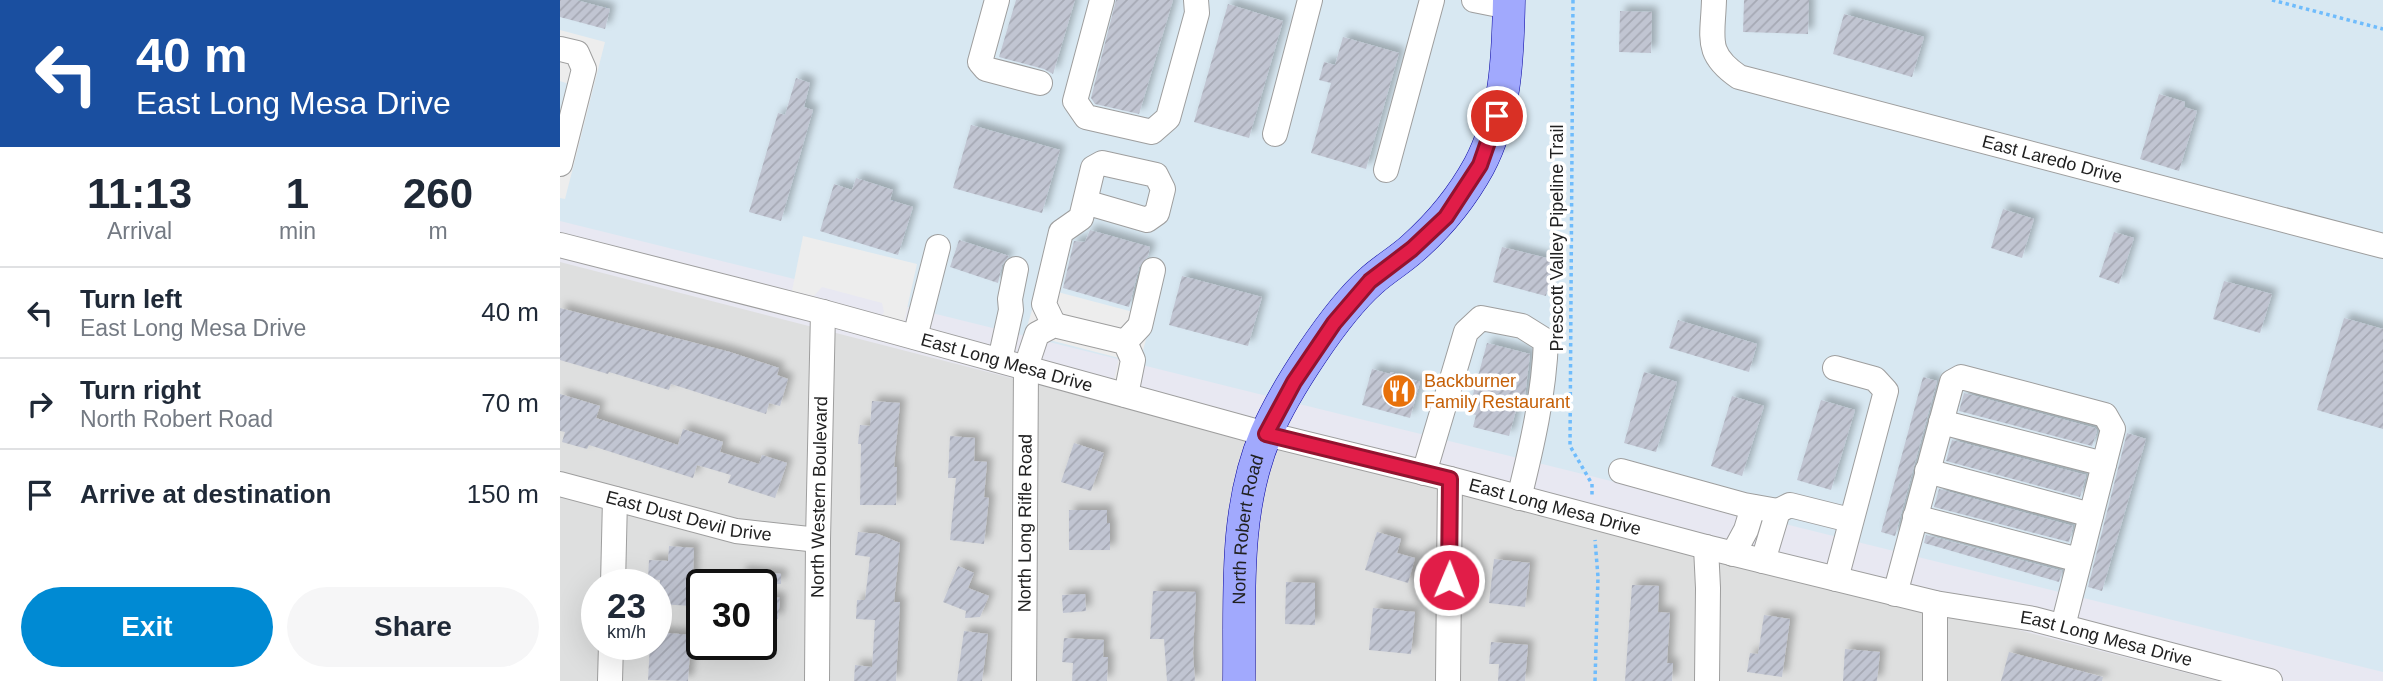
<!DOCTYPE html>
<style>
:root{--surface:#fff;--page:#f6f6f7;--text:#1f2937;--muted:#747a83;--line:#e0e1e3;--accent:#008ad3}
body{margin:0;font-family:Helvetica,sans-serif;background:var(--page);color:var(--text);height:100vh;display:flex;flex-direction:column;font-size:26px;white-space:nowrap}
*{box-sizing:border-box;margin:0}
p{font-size:23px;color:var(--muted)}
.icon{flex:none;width:38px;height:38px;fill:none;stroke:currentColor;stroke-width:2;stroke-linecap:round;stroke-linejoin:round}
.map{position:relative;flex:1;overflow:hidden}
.panel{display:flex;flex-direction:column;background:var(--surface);width:560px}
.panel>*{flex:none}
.banner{background:#1a4fa0;color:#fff;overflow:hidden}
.speed{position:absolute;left:21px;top:569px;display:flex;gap:14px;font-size:35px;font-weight:700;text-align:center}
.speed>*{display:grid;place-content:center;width:91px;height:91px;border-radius:50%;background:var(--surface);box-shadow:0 7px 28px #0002;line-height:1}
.speed small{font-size:18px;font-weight:400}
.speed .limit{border:4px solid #111;border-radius:10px;background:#fff;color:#111}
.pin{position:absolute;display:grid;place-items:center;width:60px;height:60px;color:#fff;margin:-30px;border:4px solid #fff;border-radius:50%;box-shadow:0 2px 7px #0007}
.me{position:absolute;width:77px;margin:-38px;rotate:1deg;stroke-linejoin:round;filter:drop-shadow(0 0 5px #0008)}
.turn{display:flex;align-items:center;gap:24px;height:147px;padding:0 21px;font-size:32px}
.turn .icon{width:91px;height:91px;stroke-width:2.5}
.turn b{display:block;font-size:49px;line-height:60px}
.eta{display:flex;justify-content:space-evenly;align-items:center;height:119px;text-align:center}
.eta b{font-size:42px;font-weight:600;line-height:49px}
.cta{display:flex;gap:14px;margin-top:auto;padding:14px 21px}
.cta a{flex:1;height:80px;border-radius:42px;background:var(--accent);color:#fff;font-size:28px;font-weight:600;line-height:80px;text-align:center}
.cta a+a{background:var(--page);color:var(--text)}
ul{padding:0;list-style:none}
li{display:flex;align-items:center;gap:21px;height:91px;padding:0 21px;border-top:2px solid var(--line)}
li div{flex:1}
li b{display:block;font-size:26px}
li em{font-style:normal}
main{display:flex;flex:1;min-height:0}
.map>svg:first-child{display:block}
.residential{fill:#dedfdf;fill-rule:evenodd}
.commercial{fill:#d8e8f2}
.parking{fill:#ededed}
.building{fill:url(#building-hatch);filter:url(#shadow)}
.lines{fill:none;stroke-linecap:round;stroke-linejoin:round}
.minor-casing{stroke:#9e9e9e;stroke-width:26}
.major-casing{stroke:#03009f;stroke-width:33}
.path{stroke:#6fbcfc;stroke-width:3.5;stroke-dasharray:3.5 3.5;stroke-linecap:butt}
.minor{stroke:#fff;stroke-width:24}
.major{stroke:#a1a9fd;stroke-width:32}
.route-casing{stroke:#92132f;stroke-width:18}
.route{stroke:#e11d48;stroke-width:12}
.labels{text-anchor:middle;stroke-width:7;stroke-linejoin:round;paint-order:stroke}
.street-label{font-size:18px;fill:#212121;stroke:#fff}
.food-label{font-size:18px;fill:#c56008;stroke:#fff;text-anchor:start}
</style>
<main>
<section class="panel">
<div class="banner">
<div class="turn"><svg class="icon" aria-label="left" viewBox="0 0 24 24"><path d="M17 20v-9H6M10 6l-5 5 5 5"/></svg><div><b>40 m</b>East Long Mesa Drive</div></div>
</div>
<div class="eta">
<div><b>11:13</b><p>Arrival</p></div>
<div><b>1</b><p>min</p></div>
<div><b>260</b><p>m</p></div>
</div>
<ul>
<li><svg class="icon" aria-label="left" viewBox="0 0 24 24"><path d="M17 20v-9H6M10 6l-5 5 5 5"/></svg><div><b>Turn left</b><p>East Long Mesa Drive</p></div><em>40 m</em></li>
<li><svg class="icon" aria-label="right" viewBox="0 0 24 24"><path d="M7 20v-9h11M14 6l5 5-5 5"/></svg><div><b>Turn right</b><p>North Robert Road</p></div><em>70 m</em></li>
<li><svg class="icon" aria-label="arrive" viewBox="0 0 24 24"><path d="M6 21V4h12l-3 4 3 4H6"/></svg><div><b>Arrive at destination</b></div><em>150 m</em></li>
</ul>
<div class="cta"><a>Exit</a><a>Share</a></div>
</section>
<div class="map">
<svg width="1823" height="681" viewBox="0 0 1823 681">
<defs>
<pattern id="building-hatch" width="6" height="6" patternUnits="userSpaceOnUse" patternTransform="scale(1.75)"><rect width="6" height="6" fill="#c1c5d2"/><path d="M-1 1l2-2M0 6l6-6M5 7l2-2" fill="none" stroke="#a6a9b4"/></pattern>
<filter id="shadow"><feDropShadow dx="5.5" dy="-5.5" stdDeviation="3.5" flood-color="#0004"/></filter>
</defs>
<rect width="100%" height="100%" fill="#e8e8f2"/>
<!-- residential -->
<path class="residential" d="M0,262L1345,608L1400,615L1658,681H0ZM37,584H96V644H37ZM142,584H201V644H142Z"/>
<!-- commercial -->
<path class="commercial" d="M0,0H1823V672L0,221Z"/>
<!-- parking -->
<g class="parking">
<path d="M0,30L45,42L5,199L0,198V119L9,84L0,81Z"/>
<path d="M243,236L357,264L344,322L322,316L324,312L322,303L262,287L254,296L232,291Z"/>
<path d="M479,287L592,317L578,369V387L554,380L559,358L486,339L483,355L460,350Z"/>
</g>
<!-- building -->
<g class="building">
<path d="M0,0H16L50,9L45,29L0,17Z"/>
<path d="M456,0H515L493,74L484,69L439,57Z"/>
<path d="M556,0H613L579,114L535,104L531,98Z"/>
<path d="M1184,0H1249L1248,34L1183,32Z"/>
<path d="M668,4L723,21L689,138L634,122Z"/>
<path d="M1060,11L1092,12L1091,53L1059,52Z"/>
<path d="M1284,14L1364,37L1352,77L1273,54Z"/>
<path d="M783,37L839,53L806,169L751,153L771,83L759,80L764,62L775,65Z"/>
<path d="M236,78L250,83L244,107L253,110L221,221L189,212L218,113L225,115Z"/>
<path d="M1599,94L1625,102L1624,107L1637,111L1619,171L1580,159Z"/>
<path d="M411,125L500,150L482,213L393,188Z"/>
<path d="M296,178L333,190L330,200L353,207L338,255L260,231L274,184L292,190Z"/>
<path d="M1443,209L1474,219L1462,258L1431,248Z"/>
<path d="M530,230L590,247L588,256L579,267L569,307L503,288L514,241L525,242Z"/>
<path d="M1554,232L1574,238L1559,284L1539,277Z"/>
<path d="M399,240L449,256L442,265L438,283L390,267Z"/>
<path d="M942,247L995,260L986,296L933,282Z"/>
<path d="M622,276L702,297L688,346L609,325Z"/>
<path d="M1664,281L1712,294L1700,333L1653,319Z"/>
<path d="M0,308L170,352L219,368L217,375L228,379L220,406L209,403L206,414L111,384L109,390L49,372L48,374L0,360Z"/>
<path d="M1784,318L1823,329V429L1757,410Z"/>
<path d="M1118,320L1197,344L1189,372L1109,348Z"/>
<path d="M927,343L970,354L964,405L958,403L949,436L913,427L916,415L908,413Z"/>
<path d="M812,369L830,374L831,372L860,382L850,418L802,405Z"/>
<path d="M1084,372L1117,382L1096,452L1064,443Z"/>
<path d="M1363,377L1377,381L1335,536L1321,532Z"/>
<path d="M1404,393L1535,428L1537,431L1532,446L1399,411Z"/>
<path d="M0,394L40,406L36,418L118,445L123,429L163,442L160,452L199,464L202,455L227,463L215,498L168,483L171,475L137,465L133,478L29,445L27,449L2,442L5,432L0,431Z"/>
<path d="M1172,396L1204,406L1182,476L1151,466Z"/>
<path d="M1261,400L1295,410L1271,490L1237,480Z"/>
<path d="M312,401L340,403L334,467H337L336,505H300L301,444H298L300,425L310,426Z"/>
<path d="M1567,433L1586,439L1542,591L1528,587Z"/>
<path d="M390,436L415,438L414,461L427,462L424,497L429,498L424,544L390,540L396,478H388Z"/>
<path d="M1392,440L1526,475L1520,497L1386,461Z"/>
<path d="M514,443L544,453L531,491L501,482Z"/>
<path d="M1379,489L1513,526L1509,542L1374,507Z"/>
<path d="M509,510H547V523H550V550H509Z"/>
<path d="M298,532L318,534L340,543L334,602H340L336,681H294L295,665L312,667L315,620L296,619L297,600H305L310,557L295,555Z"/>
<path d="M817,532L841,539L837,553L855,558L848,583L805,570Z"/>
<path d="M1366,535L1502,571L1499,582L1364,543Z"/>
<path d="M109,546L134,548L132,606L99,604L100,580L88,579L89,560L108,561Z"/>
<path d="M934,559L970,563L965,607L929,603Z"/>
<path d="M398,566L414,573L408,588L429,596L420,617L405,618L406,611L383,602Z"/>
<path d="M181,571L221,574V584H180Z"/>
<path d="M726,582L755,583V625L725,624Z"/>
<path d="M1072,585L1099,586L1098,612L1110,613L1107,663H1113L1112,681H1065Z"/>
<path d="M593,591L636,592L633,653L635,681H607L604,639H590Z"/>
<path d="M525,594L526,611L503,613L502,595Z"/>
<path d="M201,596L220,598L218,619L201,617Z"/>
<path d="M813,608L855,612L851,654L809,650Z"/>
<path d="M1204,615L1230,619L1222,677L1187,672L1190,653L1198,654Z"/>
<path d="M404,631L428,634L422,681H397Z"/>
<path d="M96,632L131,635L128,681L88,680L90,644H96Z"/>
<path d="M504,638L544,640L543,657H548L547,681H512L513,663L502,662Z"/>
<path d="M931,642L968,645L965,681H938L939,664H929Z"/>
<path d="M1285,649L1320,652L1317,681H1283Z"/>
<path d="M1449,652L1543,677L1542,681H1441Z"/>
</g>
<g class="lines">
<!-- minor casing -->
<g class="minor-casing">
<g id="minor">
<path d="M437,0L420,62L426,69L480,83"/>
<path d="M542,0L515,101L526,117L592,132L608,118L637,13L636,0"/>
<path d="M914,0L949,7"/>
<path id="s1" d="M1154,0C1153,38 1144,53 1179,77L1823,246"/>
<path d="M0,49L17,53L24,69L0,164"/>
<path d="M715,134L750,0"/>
<path d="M826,170L872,0"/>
<path id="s2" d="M0,245L263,312L706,434L890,479L1146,547L1375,603L1474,619L1710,681"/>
<path d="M494,325L484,304L501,232L521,218L533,168L542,163L596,175L603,189L597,213L587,220L525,202"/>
<path d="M355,337L378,247"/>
<path d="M565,342L580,326L593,270"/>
<path d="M440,360L451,310L450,299L456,269"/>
<path d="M1275,368L1315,379L1326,391L1276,579"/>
<path d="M1381,422L1544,464"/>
<path d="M1061,471L1184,505L1218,511"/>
<path d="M1367,471L1531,515"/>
<path d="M864,473L906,332L921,318L962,326L986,341C984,394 972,446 959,498"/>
<path id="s3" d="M0,484L176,531L258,540"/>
<path d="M1355,517L1519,560"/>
<path d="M1146,547L1148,588L1147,681"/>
<path d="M1173,554L1186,530L1193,507"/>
<path d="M1203,561L1218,511L1230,505L1290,520"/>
<path d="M53,584L55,499"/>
<path d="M1335,594L1392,382L1401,377L1545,415L1553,429L1503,626"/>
<path d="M50,681L51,644"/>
<path id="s4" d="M257,681L258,540L263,312"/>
<path id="s5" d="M464,681L466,367L477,334L494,325L565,342L573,360L566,395"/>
<path d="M888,681L890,479"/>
<path d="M1375,681V603"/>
</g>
</g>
<!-- major casing -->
<g class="major-casing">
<g id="major">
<path id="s6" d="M679,681C680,600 673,511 706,434C725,390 775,313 811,281C824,269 840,260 853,248C879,225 902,197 919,166C946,115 948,56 949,0"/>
</g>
</g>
<!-- path -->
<g class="path">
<path d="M1013,0L1010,446L1032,484V497"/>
<path d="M1712,0L1823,29"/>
<path d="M1035,681L1038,577L1035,540"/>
</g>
<!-- minor -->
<use href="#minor" class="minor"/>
<!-- major -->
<use href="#major" class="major"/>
</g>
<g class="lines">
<!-- route casing -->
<g class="route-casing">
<path id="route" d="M889,580L890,479L706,434L734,382L774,323L810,281L852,249L886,217L920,165L937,116"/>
</g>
<!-- route -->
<use href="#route" class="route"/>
</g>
<!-- icons -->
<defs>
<g id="restaurant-disc" transform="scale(1.75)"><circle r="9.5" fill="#e8710a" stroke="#fff"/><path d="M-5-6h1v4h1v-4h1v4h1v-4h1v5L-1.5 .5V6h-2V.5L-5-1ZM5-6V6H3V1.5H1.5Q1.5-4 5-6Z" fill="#fff"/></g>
</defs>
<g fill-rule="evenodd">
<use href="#restaurant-disc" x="839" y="391"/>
</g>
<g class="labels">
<!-- street labels -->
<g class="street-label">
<text dy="6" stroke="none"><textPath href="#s1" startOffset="411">East Laredo Drive</textPath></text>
<text transform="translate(997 238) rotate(-90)" y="6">Prescott Valley Pipeline Trail</text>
<text dy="6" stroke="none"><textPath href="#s2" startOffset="462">East Long Mesa Drive</textPath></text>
<text dy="6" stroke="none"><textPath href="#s4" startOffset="184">North Western Boulevard</textPath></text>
<text dy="6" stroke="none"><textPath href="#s2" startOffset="1029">East Long Mesa Drive</textPath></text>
<text dy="6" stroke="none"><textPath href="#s3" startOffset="133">East Dust Devil Drive</textPath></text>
<text dy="6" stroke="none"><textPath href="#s5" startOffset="158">North Long Rifle Road</textPath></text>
<text dy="6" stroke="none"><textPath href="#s6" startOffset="152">North Robert Road</textPath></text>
<text dy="6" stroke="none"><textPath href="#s2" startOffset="1596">East Long Mesa Drive</textPath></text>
</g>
<!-- food labels -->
<g class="food-label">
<text x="864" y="387">Backburner<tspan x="864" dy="21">Family Restaurant</tspan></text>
</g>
</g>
</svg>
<div class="speed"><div>23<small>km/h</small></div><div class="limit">30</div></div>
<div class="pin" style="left:937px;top:116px;background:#d93025"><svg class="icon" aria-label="arrive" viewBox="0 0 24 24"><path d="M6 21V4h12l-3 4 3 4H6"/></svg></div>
<svg class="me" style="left:889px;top:580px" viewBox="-20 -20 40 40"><circle r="17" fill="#e11d48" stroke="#fff" stroke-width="3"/><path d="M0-11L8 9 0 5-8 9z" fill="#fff"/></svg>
</div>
</main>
